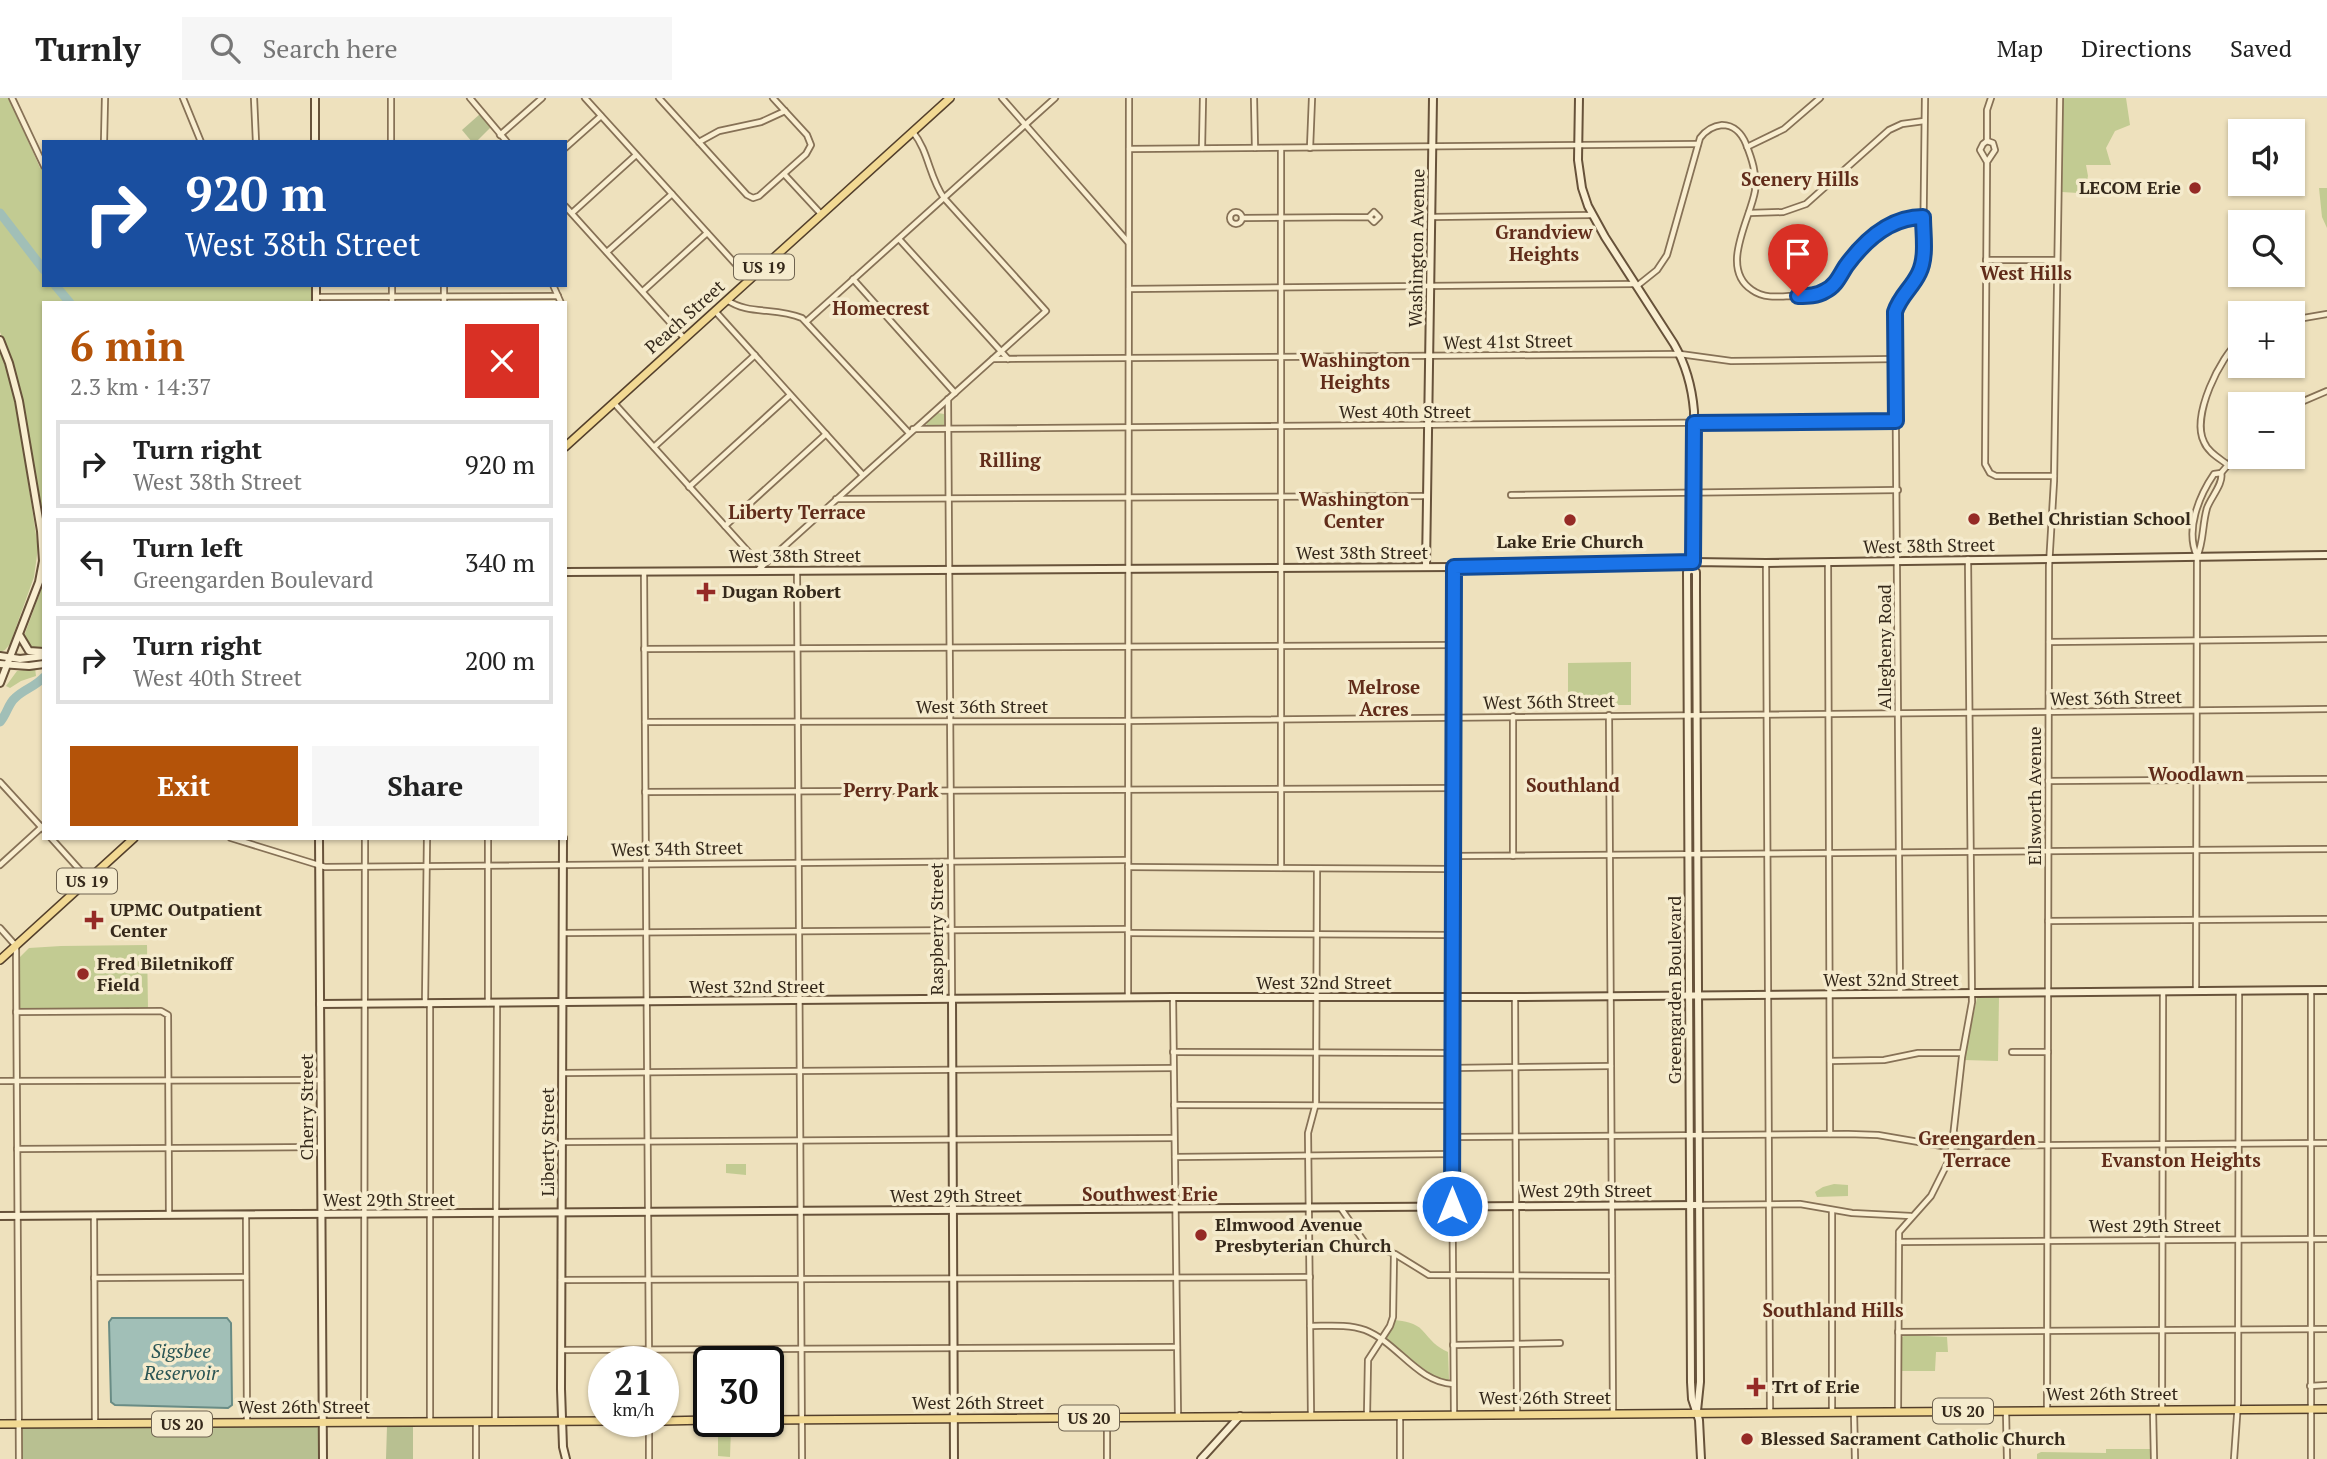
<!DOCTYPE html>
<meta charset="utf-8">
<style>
:root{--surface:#fff;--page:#f6f6f6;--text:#222;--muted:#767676;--line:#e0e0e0;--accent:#b45309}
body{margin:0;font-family:"PT Serif",serif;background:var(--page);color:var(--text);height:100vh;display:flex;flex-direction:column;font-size:26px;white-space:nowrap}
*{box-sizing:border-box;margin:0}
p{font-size:23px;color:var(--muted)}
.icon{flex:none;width:38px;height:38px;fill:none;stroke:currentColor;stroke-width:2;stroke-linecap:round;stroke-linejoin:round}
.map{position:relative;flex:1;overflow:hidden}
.side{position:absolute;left:42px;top:203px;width:525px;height:539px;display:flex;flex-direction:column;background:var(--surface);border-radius:0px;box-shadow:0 2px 5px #0004}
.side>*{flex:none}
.top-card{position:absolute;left:42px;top:42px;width:525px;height:147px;border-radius:0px;box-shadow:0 2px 5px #0004;background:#1a4fa0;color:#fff;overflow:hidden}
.buttons{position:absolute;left:2228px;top:21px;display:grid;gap:14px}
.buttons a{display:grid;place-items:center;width:77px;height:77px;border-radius:0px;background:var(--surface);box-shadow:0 2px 5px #0004;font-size:35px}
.speed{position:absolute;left:588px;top:1248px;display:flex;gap:14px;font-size:35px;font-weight:700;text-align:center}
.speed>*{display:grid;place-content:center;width:91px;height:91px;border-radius:50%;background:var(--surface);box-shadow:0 2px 5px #0004;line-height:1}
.speed small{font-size:18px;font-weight:400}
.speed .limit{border:4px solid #111;border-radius:10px;background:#fff;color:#111}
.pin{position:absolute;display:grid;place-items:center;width:60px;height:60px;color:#fff;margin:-72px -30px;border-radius:50% 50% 50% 0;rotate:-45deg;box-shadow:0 0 7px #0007}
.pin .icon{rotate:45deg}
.me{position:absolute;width:77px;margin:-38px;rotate:0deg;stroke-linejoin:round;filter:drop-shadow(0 0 5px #0008)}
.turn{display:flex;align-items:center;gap:24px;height:147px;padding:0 28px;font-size:32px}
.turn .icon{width:91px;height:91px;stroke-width:2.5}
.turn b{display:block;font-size:49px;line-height:60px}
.round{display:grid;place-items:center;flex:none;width:74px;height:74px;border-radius:0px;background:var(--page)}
.summary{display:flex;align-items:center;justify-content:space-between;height:119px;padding:0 28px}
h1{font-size:42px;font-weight:600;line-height:52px;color:var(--accent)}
.primary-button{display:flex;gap:14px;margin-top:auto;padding:14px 28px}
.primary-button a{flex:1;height:80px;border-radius:0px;background:var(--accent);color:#fff;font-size:28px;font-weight:600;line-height:80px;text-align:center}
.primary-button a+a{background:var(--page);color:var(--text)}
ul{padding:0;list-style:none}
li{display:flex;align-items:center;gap:21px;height:88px;margin:0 14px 10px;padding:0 14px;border:4px solid var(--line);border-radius:0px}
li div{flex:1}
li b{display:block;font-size:26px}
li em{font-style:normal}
header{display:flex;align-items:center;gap:42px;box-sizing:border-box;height:98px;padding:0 35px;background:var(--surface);border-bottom:2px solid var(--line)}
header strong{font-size:33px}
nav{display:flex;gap:38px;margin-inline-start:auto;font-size:24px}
.search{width:490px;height:63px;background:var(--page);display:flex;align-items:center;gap:18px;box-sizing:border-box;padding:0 24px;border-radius:0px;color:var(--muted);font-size:26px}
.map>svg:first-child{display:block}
.green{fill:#c2cb92}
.cemetery{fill:#b8c091}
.water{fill:#a1bfb7;stroke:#698c85;stroke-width:2}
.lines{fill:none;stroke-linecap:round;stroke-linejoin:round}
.river{stroke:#a1bfb7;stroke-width:9}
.street-casing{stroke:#867156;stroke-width:8}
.secondary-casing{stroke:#67523a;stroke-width:10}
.primary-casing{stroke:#533f2b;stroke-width:10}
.street{stroke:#f9eed0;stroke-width:4.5}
.secondary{stroke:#f9eed0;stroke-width:6}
.primary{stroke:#f2d993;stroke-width:7}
.route-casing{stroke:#114b97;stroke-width:18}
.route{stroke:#1a73e8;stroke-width:12}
.poi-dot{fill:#952a26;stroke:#f5ebcd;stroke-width:2.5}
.labels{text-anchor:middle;stroke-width:7;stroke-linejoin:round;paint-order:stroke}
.shield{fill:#f5ebcd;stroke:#6f6350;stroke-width:2}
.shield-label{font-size:16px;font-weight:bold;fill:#35291b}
.poi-label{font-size:18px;font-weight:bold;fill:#35291b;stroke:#f5ebcd;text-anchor:start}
.street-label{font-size:18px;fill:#35291b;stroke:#f5ebcd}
.neighbourhood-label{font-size:19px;font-weight:bold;fill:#612c1a;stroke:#f5ebcd}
.water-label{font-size:19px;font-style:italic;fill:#2a5554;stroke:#f5ebcd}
</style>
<header>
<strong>Turnly</strong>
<div class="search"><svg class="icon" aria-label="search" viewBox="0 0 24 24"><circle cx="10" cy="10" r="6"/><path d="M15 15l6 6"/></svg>Search here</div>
<nav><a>Map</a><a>Directions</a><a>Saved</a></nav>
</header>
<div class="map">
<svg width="2327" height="1361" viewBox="0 0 2327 1361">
<rect width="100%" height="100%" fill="#eee1bd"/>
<!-- green -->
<g class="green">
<path d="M0,0H9L37,63L40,70H44V187H313V205H44V431L13,267L0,234Z"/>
<path d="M2063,0H2126L2130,27L2115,33L2106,50L2111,67H2086L2088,78L2085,91L2078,95L2062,94Z"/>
<path d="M2319,90H2327V130L2322,119Z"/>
<path d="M0,252L10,284L19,323L38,450L34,479L10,546L5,552L0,554Z"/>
<path d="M938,315L944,316V328L926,329L927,325Z"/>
<path d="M44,484V552H33L25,545L24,538Z"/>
<path d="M1631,564V607H1568V565Z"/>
<path d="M35,570L36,578L21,583L10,590L6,588L17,573Z"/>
<path d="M147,847L148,911L19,910V860L29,850L61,848Z"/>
<path d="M1999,899L1998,963L1964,962L1977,900Z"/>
<path d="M726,1066H746V1077L726,1075Z"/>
<path d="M1834,1086L1848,1087V1098L1817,1099L1815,1094L1823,1089Z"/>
<path d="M1395,1222C1404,1223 1416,1225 1422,1232C1431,1242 1436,1249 1448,1254L1449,1281L1447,1283L1437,1281L1386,1242V1239Z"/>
<path d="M1906,1237L1947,1239L1948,1254H1936L1935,1273H1902V1239Z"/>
<path d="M718,1329H731L730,1359L718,1358Z"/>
<path d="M2106,1351H2150L2151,1361H2037V1356L2041,1354L2106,1355Z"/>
</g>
<!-- cemetery -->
<g class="cemetery">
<path d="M480,16L491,29L476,44H472L462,32Z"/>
<path d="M316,1328L320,1332V1361H21V1330Z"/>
<path d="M387,1328H413V1361H386Z"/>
</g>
<!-- water -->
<path class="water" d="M112,1220H227L231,1225L232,1307L228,1310L115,1307L111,1304L109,1224Z"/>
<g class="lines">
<!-- river -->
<g class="river">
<path d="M0,115L44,172"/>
<path d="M55,187L70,205"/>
<path d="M0,624C7,616 8,606 15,600C24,591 35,589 44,579"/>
</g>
<!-- street casing -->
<g class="street-casing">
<g id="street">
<path d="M12,0L44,68"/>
<path d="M183,0L201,44"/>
<path d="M254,0L256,44"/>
<path d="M391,0V44"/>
<path d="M470,0L507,44"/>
<path d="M585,0L750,182"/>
<path d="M659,0L747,97L753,100L759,98L806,56L811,47L807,37L773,0"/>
<path d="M1002,0L1128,144"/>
<path d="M1254,0L1255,50"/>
<path d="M500,37L542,0"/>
<path d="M1987,43V12L1991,0"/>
<path d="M104,44L105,0"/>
<path d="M699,44L719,33L761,24L785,13"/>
<path d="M1747,49L1784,31L1820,0"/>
<path d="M565,50L601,18"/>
<path d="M1202,50L1203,0"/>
<path d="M1310,50L1312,0"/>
<path d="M1129,51L1698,46"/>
<path d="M1987,64L1995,52L1993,45L1987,43L1983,46L1980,52L1987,64L1985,366L1990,375L1996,378H2054"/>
<path d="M784,76L821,116"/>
<path d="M565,108L684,240"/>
<circle cx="1236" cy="120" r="6"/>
<path d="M572,115L636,57"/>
<path d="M1749,115L1783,114L1806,106L1889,32L1902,26L1924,23"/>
<path d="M1431,119L1592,117"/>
<path d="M1243,120L1369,119L1374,114L1379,119L1374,124L1369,119"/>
<path d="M899,141L1008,261"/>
<path d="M607,154L672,96"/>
<path d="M1986,162H2057"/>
<path d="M853,181L955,295"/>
<path d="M392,187V205"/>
<path d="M553,187L561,205"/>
<path d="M1637,188L1657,172L1667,157L1700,40C1706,32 1712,28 1722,27C1734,27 1742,36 1746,46C1752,61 1757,76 1755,93C1750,122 1719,170 1752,192C1763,200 1776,199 1789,198C1801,198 1814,200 1825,193C1836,188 1839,178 1846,169C1864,142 1891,120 1923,119"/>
<path d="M1129,191L1635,186"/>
<path d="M643,193L707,135"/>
<path d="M316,199L558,198"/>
<path d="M727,202C748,217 776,209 802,220L909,335"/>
<path d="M444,205V187"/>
<path d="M715,213L862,376"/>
<path d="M2292,222L2327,216"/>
<path d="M807,223L1055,0"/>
<path d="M993,261L1680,256L1731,263L1896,261"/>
<path d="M948,301L952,901"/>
<path d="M614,305L762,469"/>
<path d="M2292,308L2327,293"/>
<path d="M913,331L1897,323"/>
<path d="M654,349L755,257"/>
<path d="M2228,367C2219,360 2208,354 2204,344C2191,318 2220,259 2240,242"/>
<path d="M689,389L790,297"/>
<path d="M1511,397L1898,392"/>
<path d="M836,401L1427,398"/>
<path d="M725,428L826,336"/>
<path d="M2197,458C2185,432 2199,398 2214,376L2221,375L2240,353"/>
<path d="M1828,464L1830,1036"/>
<path d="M1766,465L1770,1314"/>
<path d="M1454,469L1451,906L1454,1316"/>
<path d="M758,472L1046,213L944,100C929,79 929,54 913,34"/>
<path d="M797,473L802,1361"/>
<path d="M644,474L649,1264"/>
<path d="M2049,544L2327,541"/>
<path d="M644,551L1453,547"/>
<path d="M1609,617L1613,1315"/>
<path d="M645,624L1123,623L2327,611"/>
<path d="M2048,683L2327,681"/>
<path d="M0,684L44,732"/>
<path d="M645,694L1453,690"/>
<path d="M51,740L88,781"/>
<path d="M231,740L325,769L1128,762"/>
<path d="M1452,758L2327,751"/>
<path d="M1513,758V618"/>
<path d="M0,767L44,727"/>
<path d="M1128,769L1452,771"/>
<path d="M1281,770V50"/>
<path d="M2048,823L2327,821"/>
<path d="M0,830L16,848L19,1361"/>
<path d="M563,835L1128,831"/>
<path d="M1128,835L1452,837"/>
<path d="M2196,893L2197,459C2204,443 2202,427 2207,410C2211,399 2224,385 2221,375"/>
<path d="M2311,893V1361"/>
<path d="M1900,896L1895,214C1902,194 1919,183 1923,163L1925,0"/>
<path d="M1128,899L1129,0"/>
<path d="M1173,899L1178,1319"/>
<path d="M1515,899L1517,1316"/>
<path d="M488,905V740"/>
<path d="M425,906L427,740"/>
<path d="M16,914L161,913L168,917L169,1117"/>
<path d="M1173,954L1452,955"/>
<path d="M2012,954H2048"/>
<path d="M1830,963L1884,962L1918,955H1962"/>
<path d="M1452,970L1611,968"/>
<path d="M562,975L1173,970"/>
<path d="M0,983L321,982"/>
<path d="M1174,1007L1452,1008"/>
<path d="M1452,1039L1848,1036L1878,1037L1942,1048L2327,1045"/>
<path d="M562,1044L1174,1040"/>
<path d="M17,1051L321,1049"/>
<path d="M1175,1059L1452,1056"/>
<path d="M1699,1107L1800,1106L1852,1115L1911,1118"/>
<path d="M1340,1109L1365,1145L1395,1156L1429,1177L1612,1178"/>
<path d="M1832,1112V1314"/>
<path d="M94,1117L95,1326"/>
<path d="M246,1117L247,1325"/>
<path d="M1899,1144L2327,1141"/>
<path d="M94,1180L246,1179"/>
<path d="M561,1182L1310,1179"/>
<path d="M1310,1228C1328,1228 1348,1226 1365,1232C1398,1245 1417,1284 1453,1286"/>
<path d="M1898,1234L2327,1231"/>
<path d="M1453,1247L1560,1245"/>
<path d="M561,1252L1177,1249"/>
<path d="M2310,1288L2327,1287"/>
<path d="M2162,1311L2163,894"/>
<path d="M2047,1312L2049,468L2054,383L2060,0"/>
<path d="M1898,1313L1899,1134L1931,1098L1948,1064L1952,1048L1962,959L1972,904L1968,461"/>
<path d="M2006,1313L2007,1361"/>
<path d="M2153,1313L2154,1361"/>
<path d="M1854,1314L1855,1361"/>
<path d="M1311,1317L1308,1035L1316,1005L1317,771"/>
<path d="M1367,1317L1368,1262L1390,1228L1393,1219L1394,1156"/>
<path d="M1400,1318V1361"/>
<path d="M1107,1320V1361"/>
<path d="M649,1323V1361"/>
<path d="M364,1324L365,740"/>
<path d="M430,1324V906"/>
<path d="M476,1324V1361"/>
<path d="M495,1324L497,905"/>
<path d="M2234,1361L2238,1304L2239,894"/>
</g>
</g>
<!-- secondary casing -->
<g class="secondary-casing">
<g id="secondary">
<path d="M315,0V44"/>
<path d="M1579,0L1578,62L1582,90L1588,108L1605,139L1674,246C1686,267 1692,289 1694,313L1693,465"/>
<path d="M316,187V205"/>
<path d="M0,242L9,265L19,303L41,433L43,463L39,484L0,585"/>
<path d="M1426,469L1433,0"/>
<path d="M1692,471L1687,474L1691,1284L1692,1301L1699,1322L1701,1361"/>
<path d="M1692,471L1696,474V493L1700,1284L1697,1313"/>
<path d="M565,474L1454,469L1693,464L1766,465L2327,457"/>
<path d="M20,538L29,553L44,554"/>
<path d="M0,558L20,561L44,558"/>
<path d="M0,566L29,568L44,566"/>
<path d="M319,740L323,1361"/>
<path d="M563,740L561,1291L563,1349L566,1361"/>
<path d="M952,902L954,1361"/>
<path d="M320,906L1173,899H1515L2327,892"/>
<path d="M0,1118L1699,1107"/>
<path d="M1201,1361L1240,1318"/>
</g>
</g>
<!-- primary casing -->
<g class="primary-casing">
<g id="primary">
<path d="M565,349L950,0"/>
<path d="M0,862L134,740"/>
<path d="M768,1322L2327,1311"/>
<path d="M663,1323L709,1322"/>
<path d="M0,1326L608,1323"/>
</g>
</g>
<!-- street -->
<use href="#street" class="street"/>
<!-- secondary -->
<use href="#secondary" class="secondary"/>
<!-- primary -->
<use href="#primary" class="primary"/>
</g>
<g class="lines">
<!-- route casing -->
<g class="route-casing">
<path id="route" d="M1452,1108L1454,469L1693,464L1694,325L1896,323L1895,214C1900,198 1912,190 1919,175C1927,159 1923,136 1923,119C1891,119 1865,142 1846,168C1840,177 1836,188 1825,193C1817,198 1808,198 1798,198"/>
</g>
<!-- route -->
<use href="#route" class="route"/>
</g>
<!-- markers -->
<g class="poi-dot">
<circle cx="2195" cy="90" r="7"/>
<circle cx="1974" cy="421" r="7"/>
<circle cx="1570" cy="422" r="7"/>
<path d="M702.5 483.5h7v7h7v7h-7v7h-7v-7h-7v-7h7z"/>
<path d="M90.5 811.5h7v7h7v7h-7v7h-7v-7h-7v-7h7z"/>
<circle cx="83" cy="876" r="7"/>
<circle cx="1201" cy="1137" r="7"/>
<path d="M1752.5 1278.5h7v7h7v7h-7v7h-7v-7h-7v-7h7z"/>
<circle cx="1747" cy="1341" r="7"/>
</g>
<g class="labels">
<!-- shield labels -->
<g class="shield">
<rect x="734" y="156.5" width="60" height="25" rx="5"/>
<rect x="57" y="770.5" width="60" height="25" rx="5"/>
<rect x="1933" y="1300.5" width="60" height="25" rx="5"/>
<rect x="1059" y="1307.5" width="60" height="25" rx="5"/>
<rect x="152" y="1313.5" width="60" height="25" rx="5"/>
</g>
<g class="shield-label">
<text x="764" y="175">US 19</text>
<text x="87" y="789">US 19</text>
<text x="1963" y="1319">US 20</text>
<text x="1089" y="1326">US 20</text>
<text x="182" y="1332">US 20</text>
</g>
<!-- poi labels -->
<g class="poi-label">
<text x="2181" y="96" text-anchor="end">LECOM Erie</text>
<text x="1988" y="427">Bethel Christian School</text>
<text x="1570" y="450" text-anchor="middle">Lake Erie Church</text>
<text x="722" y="500">Dugan Robert</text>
<text x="110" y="818">UPMC Outpatient<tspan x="110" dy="21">Center</tspan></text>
<text x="97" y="872">Fred Biletnikoff<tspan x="97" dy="21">Field</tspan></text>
<text x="1215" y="1133">Elmwood Avenue<tspan x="1215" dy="21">Presbyterian Church</tspan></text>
<text x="1772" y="1295">Trt of Erie</text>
<text x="1761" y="1347">Blessed Sacrament Catholic Church</text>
</g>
<!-- street labels -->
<g class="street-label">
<text transform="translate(1417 150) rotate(-89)" y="6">Washington Avenue</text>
<text transform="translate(685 219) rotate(-42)" y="6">Peach Street</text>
<text transform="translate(1508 244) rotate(-1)" y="6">West 41st Street</text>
<text x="1405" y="320">West 40th Street</text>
<text transform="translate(1929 448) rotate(-1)" y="6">West 38th Street</text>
<text x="1362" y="461">West 38th Street</text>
<text x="795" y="464">West 38th Street</text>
<text transform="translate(1885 549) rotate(-90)" y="6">Allegheny Road</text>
<text transform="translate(2116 600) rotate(-1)" y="6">West 36th Street</text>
<text transform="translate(1549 604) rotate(-1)" y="6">West 36th Street</text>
<text x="982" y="615">West 36th Street</text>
<text transform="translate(2035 698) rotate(-90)" y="6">Ellsworth Avenue</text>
<text transform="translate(677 751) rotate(-1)" y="6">West 34th Street</text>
<text transform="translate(937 831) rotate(-90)" y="6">Raspberry Street</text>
<text x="1891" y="888">West 32nd Street</text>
<text x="1324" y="891">West 32nd Street</text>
<text x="757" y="895">West 32nd Street</text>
<text transform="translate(1675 892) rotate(-90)" y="6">Greengarden Boulevard</text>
<text transform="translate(307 1009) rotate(-90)" y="6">Cherry Street</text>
<text transform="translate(548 1044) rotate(-90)" y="6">Liberty Street</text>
<text x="1586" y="1099">West 29th Street</text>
<text x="956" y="1104">West 29th Street</text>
<text x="389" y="1108">West 29th Street</text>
<text x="2155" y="1134">West 29th Street</text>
<text x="2112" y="1302">West 26th Street</text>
<text x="1545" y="1306">West 26th Street</text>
<text x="978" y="1311">West 26th Street</text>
<text x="304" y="1315">West 26th Street</text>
</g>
<!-- neighbourhood labels -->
<g class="neighbourhood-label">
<text x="1800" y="88">Scenery Hills</text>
<text x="1544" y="141">Grandview<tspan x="1544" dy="22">Heights</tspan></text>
<text x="2026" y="182">West Hills</text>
<text x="881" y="217">Homecrest</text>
<text x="1355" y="269">Washington<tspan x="1355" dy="22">Heights</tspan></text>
<text x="1010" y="369">Rilling</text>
<text x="1354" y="408">Washington<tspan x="1354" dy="22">Center</tspan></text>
<text x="797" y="421">Liberty Terrace</text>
<text x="1384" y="596">Melrose<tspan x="1384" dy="22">Acres</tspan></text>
<text x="2196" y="683">Woodlawn</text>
<text x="1573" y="694">Southland</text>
<text x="891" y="699">Perry Park</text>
<text x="1977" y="1047">Greengarden<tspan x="1977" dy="22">Terrace</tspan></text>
<text x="2181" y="1069">Evanston Heights</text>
<text x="1150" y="1103">Southwest Erie</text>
<text x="1833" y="1219">Southland Hills</text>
</g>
<!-- water labels -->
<g class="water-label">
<text x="181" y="1260">Sigsbee<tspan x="181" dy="22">Reservoir</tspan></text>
</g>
</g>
</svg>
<div class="buttons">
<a><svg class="icon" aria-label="sound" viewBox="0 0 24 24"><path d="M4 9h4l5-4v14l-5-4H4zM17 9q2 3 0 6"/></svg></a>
<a><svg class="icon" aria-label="search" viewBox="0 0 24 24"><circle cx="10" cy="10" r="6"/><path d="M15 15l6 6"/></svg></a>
<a>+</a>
<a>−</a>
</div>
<div class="speed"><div>21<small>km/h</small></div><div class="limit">30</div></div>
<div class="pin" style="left:1798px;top:198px;background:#d93025"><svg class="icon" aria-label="arrive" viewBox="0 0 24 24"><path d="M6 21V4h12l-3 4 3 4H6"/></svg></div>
<svg class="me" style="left:1452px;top:1108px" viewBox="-20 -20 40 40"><circle r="17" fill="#1a73e8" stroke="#fff" stroke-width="3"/><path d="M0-11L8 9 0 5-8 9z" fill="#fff"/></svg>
<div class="top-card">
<div class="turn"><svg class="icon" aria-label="right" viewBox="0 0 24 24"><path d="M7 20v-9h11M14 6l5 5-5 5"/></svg><div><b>920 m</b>West 38th Street</div></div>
</div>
<section class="side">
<div class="summary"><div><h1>6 min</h1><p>2.3 km · 14:37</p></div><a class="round" style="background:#d93025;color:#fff"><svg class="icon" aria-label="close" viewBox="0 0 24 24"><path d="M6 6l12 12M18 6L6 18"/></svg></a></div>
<ul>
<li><svg class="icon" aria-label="right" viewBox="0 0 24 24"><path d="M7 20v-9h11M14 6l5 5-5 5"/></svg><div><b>Turn right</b><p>West 38th Street</p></div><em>920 m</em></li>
<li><svg class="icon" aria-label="left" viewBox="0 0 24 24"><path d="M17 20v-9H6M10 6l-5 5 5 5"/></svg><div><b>Turn left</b><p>Greengarden Boulevard</p></div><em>340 m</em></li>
<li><svg class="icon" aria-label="right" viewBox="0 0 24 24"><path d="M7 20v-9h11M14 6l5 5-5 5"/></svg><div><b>Turn right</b><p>West 40th Street</p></div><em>200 m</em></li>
</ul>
<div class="primary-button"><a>Exit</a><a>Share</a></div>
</section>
</div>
